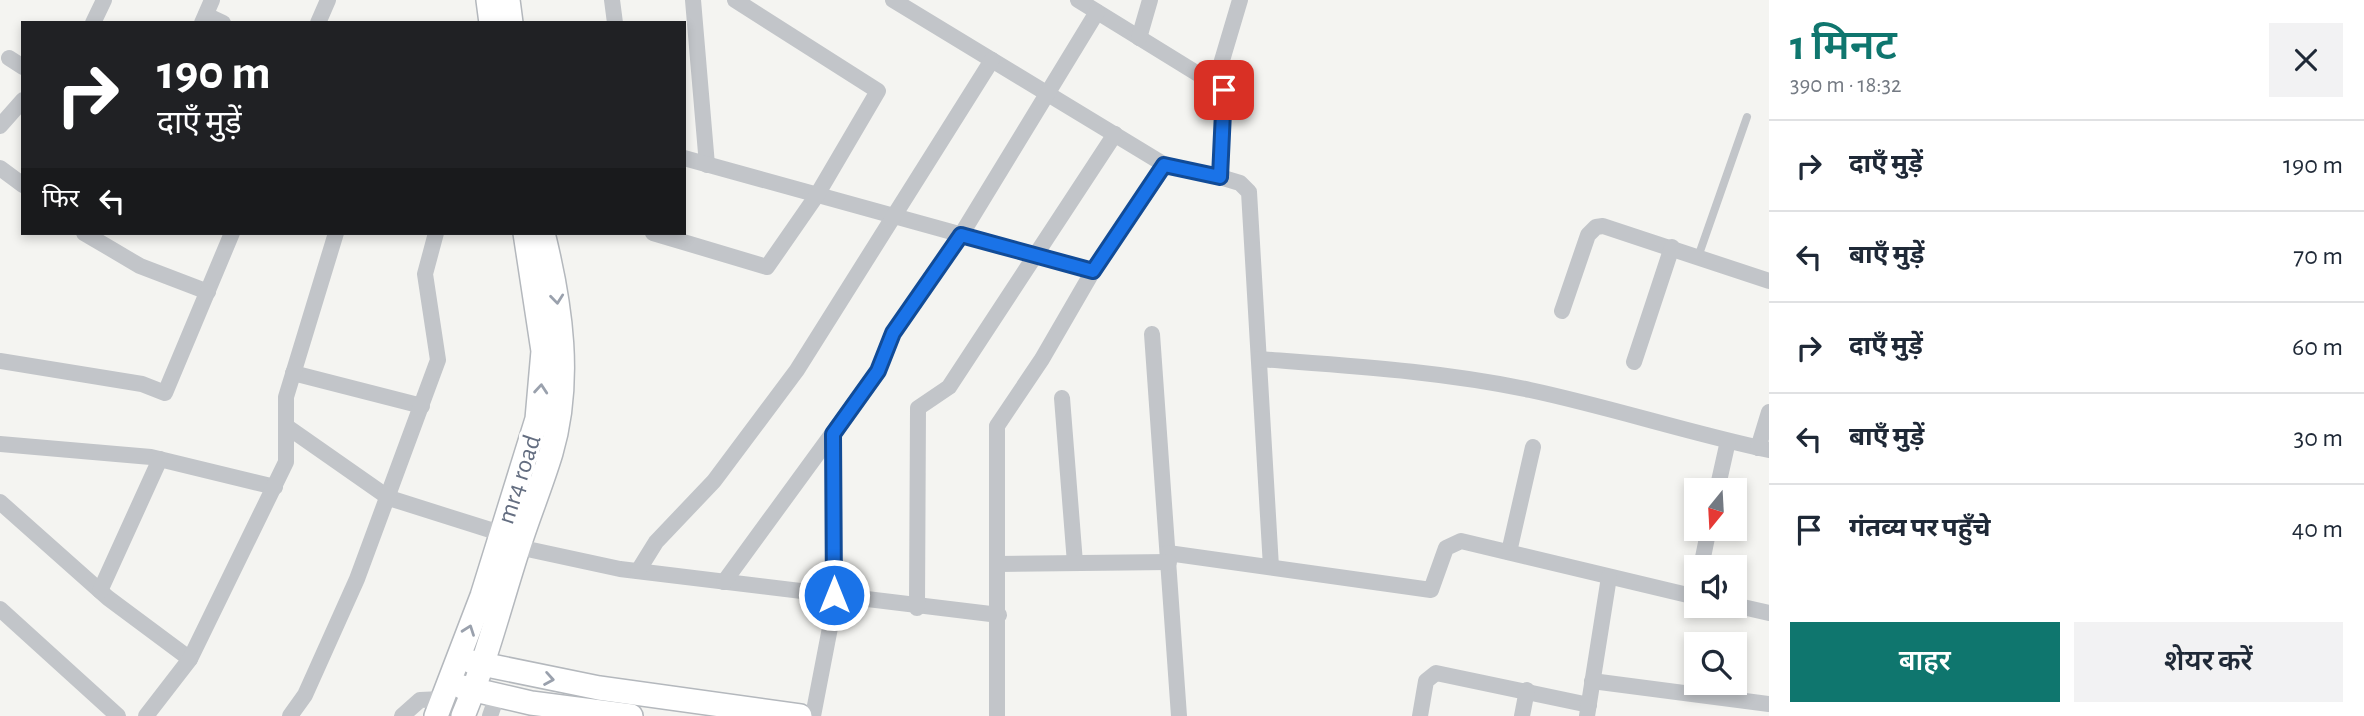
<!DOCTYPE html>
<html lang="hi">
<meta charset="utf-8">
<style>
:root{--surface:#fff;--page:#f2f2f3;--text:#1f2937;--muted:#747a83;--line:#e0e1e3;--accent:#0f766e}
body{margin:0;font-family:"Alegreya Sans","Noto Sans Devanagari",sans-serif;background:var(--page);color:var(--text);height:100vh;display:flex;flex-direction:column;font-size:26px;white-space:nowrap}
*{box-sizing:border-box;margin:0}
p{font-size:23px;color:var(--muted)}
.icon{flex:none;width:38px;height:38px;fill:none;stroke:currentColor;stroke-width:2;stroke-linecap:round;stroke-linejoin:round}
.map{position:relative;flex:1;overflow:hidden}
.panel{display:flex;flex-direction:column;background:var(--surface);width:595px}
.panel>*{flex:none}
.top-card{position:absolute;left:21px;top:21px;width:665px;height:214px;border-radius:0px;box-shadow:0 4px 10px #0003;background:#202124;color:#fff;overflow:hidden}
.needle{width:46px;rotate:198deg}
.controls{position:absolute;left:1684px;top:478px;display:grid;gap:14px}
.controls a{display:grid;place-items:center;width:63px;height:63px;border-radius:0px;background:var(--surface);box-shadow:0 4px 10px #0003;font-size:35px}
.pin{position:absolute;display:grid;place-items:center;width:60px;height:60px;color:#fff;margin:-30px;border-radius:14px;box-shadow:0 4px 10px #0006}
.me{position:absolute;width:77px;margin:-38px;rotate:0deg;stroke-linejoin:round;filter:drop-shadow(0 0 5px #0008)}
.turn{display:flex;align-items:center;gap:24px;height:147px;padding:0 21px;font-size:32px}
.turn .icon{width:91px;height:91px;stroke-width:2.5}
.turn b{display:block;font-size:49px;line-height:60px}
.then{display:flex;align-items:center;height:66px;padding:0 21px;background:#0003;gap:14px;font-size:26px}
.round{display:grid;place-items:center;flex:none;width:74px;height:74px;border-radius:0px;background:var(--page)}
.overview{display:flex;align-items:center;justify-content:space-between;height:119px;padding:0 21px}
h1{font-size:42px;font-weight:600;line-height:52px;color:var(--accent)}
.cta{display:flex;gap:14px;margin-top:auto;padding:14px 21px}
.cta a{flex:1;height:80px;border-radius:0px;background:var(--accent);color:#fff;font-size:28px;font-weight:600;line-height:80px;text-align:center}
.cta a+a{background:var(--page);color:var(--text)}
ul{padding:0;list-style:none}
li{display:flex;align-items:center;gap:21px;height:91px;padding:0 21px;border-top:2px solid var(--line)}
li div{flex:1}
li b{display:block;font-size:26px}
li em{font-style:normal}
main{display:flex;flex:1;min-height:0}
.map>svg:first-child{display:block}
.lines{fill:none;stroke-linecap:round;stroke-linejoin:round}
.secondary-casing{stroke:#b4b8bd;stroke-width:26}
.lane{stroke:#c2c5c9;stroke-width:8}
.street{stroke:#c2c5c9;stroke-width:16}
.secondary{stroke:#fff;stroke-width:23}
.oneway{stroke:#9aa1ad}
.route-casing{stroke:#114b97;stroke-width:18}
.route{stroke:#1a73e8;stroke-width:12}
.labels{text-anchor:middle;stroke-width:7;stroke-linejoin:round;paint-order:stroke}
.street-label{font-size:26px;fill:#646e81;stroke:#fff}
</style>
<main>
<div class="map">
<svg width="1769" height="716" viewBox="0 0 1769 716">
<rect width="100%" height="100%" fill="#f4f4f1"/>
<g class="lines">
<!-- secondary casing -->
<g class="secondary-casing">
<g id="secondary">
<path d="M488,0L491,23"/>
<path d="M508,0L511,23"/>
<path d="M472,662L599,688L800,716"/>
<path d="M462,687L531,703L631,716"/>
<path d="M436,716L482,596L537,419L543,351L525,233"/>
<path d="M463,716C486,661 500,605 518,549C528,517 541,486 551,453C572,381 561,305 543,233"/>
</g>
</g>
<!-- lane -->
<path class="lane" d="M1698,257L1747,117"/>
<!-- street -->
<g class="street">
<path d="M612,0L615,23"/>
<path d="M693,0L707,165"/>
<path d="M893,0L1165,165L1220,177L1240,183L1249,192L1271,567"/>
<path d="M1078,0L1224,90L1220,177"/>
<path d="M206,15L223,23"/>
<path d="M93,23L104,0"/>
<path d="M202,23L212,0"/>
<path d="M318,23L328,0"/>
<path d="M1139,38L1150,0"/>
<path d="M9,58L23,67"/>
<path d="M1215,84L1240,0"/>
<path d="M0,126L23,100"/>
<path d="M684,158L1093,271"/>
<path d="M0,168L23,185"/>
<path d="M84,233L140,266L208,292"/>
<path d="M653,233L767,267L817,195L878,91L735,0"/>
<path d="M1562,311L1588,235L1596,227L1603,226L1769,281"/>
<path d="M1152,334L1179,716"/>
<path d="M1259,359C1350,366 1441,371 1530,390C1610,407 1689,433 1769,450"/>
<path d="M0,361L142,384L165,393L232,233"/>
<path d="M1634,362L1672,247"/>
<path d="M293,373L422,406"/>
<path d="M1062,398L1075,563"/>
<path d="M286,426L389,498L500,533"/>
<path d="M0,444L151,457L275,487"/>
<path d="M1758,448L1769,412"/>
<path d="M1717,490L1728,441"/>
<path d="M0,502L108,598L190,659"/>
<path d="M518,547L620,569L999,615"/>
<path d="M1509,552L1533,447"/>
<path d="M1168,553L1431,590L1446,548L1461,541L1696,597"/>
<path d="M997,564L1169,562"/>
<path d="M1701,567L1709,528"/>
<path d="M638,571L656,542L714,481L797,370L992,60"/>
<path d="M724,582L878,371L893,333L961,235L1097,12"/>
<path d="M100,591L160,459"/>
<path d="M1734,605L1769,613"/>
<path d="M917,608L918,408L949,387L1115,134"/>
<path d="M0,609L118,716"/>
<path d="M1592,681L1769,704"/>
<path d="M146,716L190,659L286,462V397L336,233"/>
<path d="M290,716L305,695L357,579L438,360L425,274L436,233"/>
<path d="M402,716L420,700L442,699"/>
<path d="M490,716L497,696"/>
<path d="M813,716L834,607L833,434"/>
<path d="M997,716V426L1042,359L1093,271L1165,165"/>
<path d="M1420,716L1426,681L1436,673L1589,705"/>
<path d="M1522,716L1527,690"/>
<path d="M1587,716L1609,577"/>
</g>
<!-- secondary -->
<use href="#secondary" class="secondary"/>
</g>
<!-- one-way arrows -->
<defs><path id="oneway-chevron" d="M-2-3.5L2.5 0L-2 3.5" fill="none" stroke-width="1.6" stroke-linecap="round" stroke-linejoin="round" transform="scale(1.75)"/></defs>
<g class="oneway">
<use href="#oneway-chevron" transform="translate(557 299) rotate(84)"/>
<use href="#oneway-chevron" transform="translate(541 389) rotate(-85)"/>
<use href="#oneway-chevron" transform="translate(469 630) rotate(-70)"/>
<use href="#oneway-chevron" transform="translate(549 679) rotate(10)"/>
</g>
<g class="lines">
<!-- route casing -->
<g class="route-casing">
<path id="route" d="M834,595L833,434L878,371L893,333L961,235L1093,271L1164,165L1220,177L1224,90"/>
</g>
<!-- route -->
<use href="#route" class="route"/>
</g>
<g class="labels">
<!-- street labels -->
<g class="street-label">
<text transform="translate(518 479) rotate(-72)" y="9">mr4 road</text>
</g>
</g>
</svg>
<div class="controls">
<a><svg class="needle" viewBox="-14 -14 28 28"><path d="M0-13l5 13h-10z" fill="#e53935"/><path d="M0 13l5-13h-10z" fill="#747a83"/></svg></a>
<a><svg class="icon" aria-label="sound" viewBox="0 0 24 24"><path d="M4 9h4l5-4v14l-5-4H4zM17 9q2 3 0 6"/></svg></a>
<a><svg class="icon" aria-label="search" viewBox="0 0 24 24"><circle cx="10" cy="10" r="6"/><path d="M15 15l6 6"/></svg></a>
</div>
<div class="pin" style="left:1224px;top:90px;background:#d93025"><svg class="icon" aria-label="arrive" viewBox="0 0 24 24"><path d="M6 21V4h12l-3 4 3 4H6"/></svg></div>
<svg class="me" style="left:834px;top:595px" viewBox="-20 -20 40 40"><circle r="17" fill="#1a73e8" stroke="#fff" stroke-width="3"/><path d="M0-11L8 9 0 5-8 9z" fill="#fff"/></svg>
<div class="top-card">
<div class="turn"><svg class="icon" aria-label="right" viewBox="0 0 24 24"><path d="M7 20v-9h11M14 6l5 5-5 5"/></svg><div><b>190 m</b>दाएँ मुड़ें</div></div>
<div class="then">फिर<svg class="icon" aria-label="left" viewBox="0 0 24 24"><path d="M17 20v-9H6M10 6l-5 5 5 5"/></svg></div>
</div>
</div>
<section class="panel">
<div class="overview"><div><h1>1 मिनट</h1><p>390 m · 18:32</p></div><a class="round"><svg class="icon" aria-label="close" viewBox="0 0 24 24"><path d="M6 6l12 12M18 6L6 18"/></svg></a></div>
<ul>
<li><svg class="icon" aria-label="right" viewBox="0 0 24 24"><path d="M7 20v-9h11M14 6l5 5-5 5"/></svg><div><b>दाएँ मुड़ें</b></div><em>190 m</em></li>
<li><svg class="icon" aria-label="left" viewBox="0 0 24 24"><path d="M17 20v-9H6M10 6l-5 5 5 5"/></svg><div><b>बाएँ मुड़ें</b></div><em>70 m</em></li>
<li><svg class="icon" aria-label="right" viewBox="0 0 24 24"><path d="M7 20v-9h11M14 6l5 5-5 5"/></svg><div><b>दाएँ मुड़ें</b></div><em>60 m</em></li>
<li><svg class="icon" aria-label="left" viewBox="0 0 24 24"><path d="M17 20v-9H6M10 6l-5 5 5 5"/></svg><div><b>बाएँ मुड़ें</b></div><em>30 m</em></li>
<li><svg class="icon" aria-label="arrive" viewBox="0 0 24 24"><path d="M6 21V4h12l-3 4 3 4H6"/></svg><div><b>गंतव्य पर पहुँचे</b></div><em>40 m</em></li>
</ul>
<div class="cta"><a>बाहर</a><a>शेयर करें</a></div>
</section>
</main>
